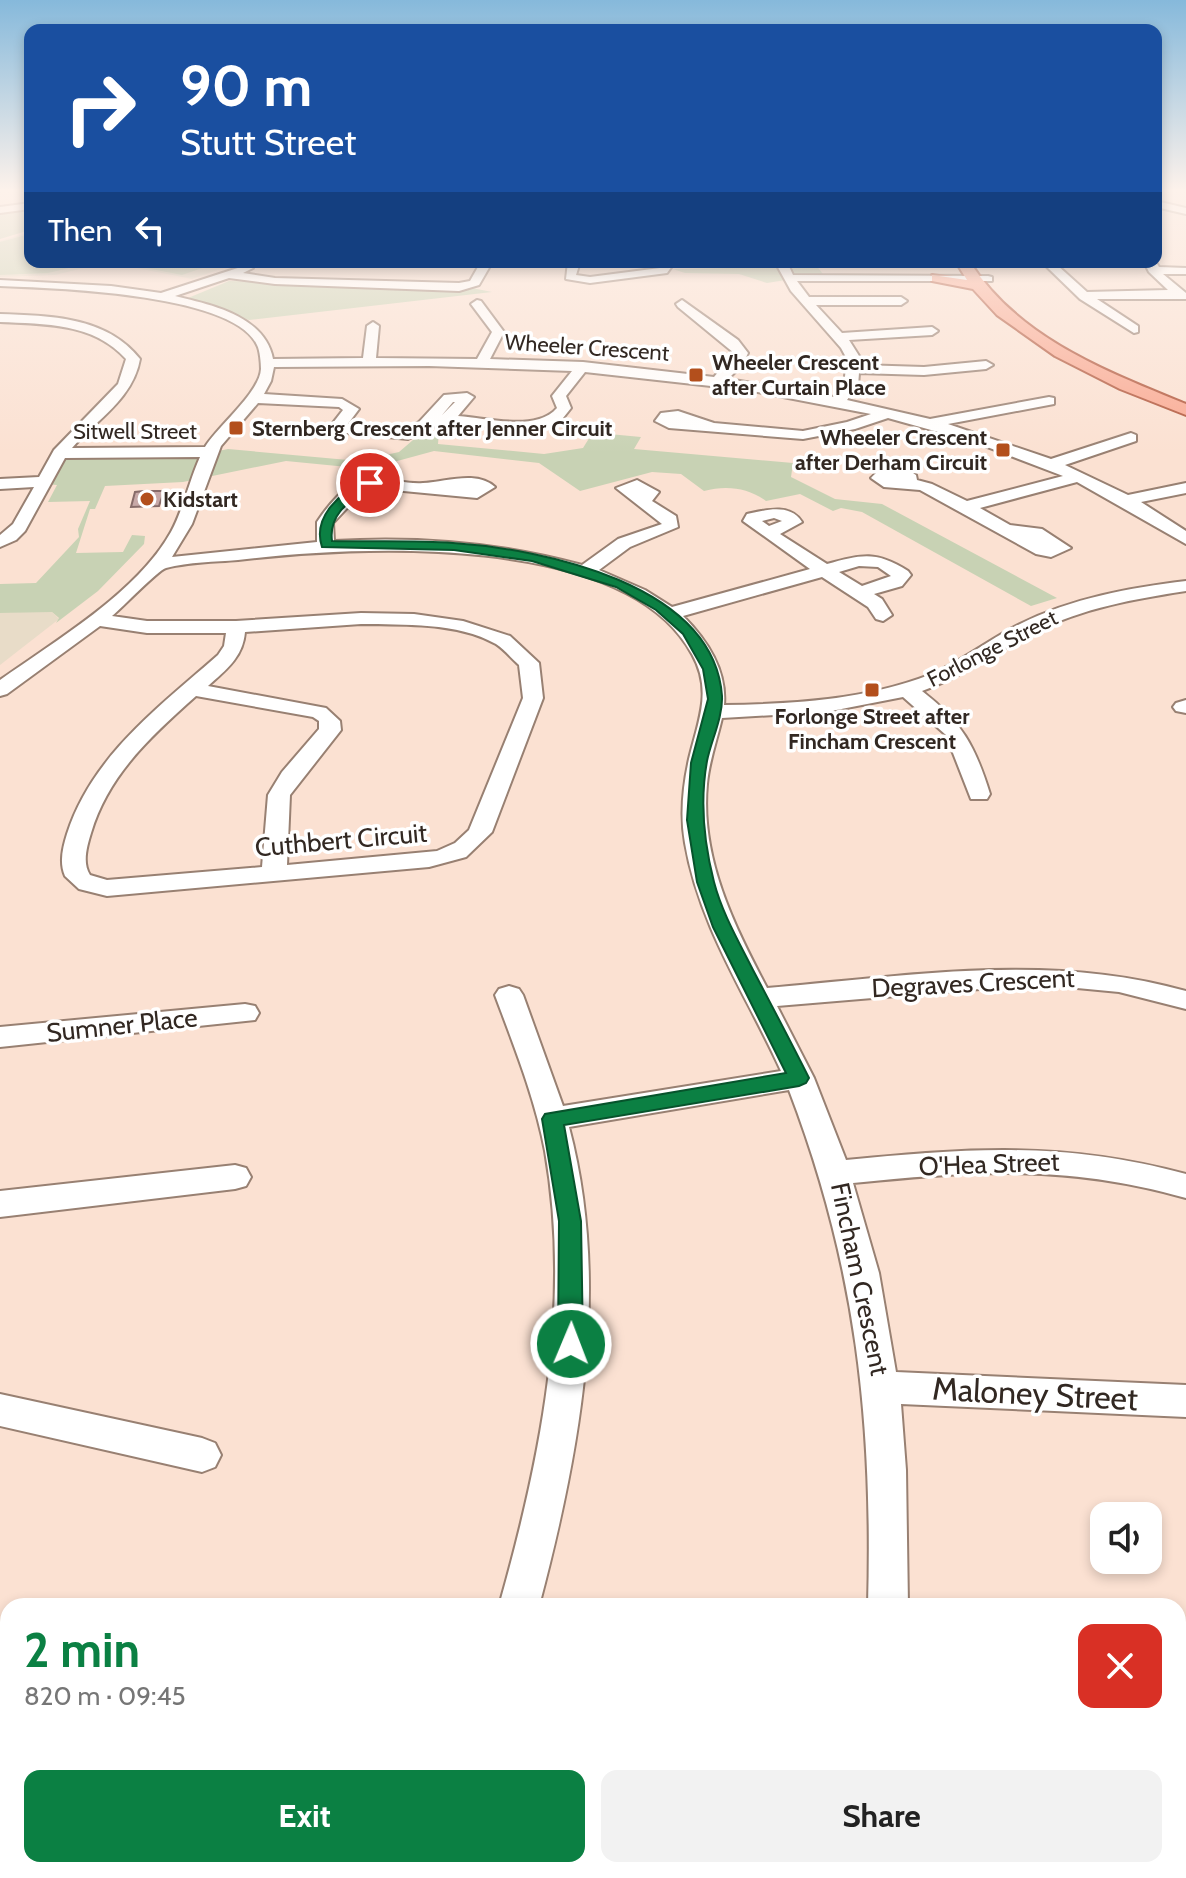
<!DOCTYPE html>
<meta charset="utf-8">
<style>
:root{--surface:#fff;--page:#f2f2f2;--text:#222;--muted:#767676;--accent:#0b8043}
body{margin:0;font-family:Cabin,sans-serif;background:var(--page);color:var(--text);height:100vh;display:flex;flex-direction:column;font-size:30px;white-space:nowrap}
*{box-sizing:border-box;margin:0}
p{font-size:26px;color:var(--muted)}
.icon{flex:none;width:44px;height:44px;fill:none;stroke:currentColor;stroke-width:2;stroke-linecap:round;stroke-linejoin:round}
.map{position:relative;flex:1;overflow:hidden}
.side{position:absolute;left:0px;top:1598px;width:1186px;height:280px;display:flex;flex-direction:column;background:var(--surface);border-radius:24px 24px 0 0;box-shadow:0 4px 12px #0003}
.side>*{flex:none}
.guide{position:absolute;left:24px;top:24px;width:1138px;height:244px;border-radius:16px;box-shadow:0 4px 12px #0003;background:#1a4fa0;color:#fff;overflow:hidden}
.buttons{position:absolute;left:1090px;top:1502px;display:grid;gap:16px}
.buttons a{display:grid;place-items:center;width:72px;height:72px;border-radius:16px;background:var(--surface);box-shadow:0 4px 12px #0003;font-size:40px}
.pin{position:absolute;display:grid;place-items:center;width:68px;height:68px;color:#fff;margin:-34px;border:4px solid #fff;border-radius:50%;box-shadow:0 2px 8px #0007}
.me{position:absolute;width:88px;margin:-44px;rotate:1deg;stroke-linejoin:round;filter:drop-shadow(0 0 6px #0008)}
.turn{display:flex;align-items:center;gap:28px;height:168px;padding:0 24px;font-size:36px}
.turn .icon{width:104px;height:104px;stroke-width:2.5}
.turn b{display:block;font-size:56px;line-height:68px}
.then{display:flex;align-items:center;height:76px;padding:0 24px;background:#0003;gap:16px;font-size:30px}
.round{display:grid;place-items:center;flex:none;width:84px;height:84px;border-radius:16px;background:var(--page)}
.summary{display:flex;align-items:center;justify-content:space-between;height:136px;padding:0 24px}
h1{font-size:48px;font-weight:800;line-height:60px;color:var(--accent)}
.button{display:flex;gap:16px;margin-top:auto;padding:16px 24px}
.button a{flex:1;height:92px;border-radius:16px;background:var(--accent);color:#fff;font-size:32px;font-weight:800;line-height:92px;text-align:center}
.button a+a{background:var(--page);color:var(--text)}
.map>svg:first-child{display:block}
.education{fill:#e8dcc8}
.green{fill:#c8d2b4}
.building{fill:#c7a8a7;stroke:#876b69;stroke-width:2}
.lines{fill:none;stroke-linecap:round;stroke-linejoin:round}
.minor-casing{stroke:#988072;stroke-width:4}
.major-casing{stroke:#b1573c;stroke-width:4}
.minor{fill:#fff;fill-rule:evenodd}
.major{fill:#f9a992;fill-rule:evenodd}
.route{fill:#0b8043;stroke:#07532c;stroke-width:2}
.poi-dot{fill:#b34f1c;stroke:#fff;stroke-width:3}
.labels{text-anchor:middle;stroke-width:7;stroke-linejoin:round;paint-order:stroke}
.far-street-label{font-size:22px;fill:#322822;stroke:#fff}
.far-poi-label{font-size:22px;font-weight:bold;fill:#322822;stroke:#fff;text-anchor:start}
.street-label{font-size:26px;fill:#322822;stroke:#fff}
.near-street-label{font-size:32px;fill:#322822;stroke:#fff}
</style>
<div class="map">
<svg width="1186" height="1878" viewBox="0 0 1186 1878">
<rect width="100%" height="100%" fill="#fbe1d2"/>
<!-- education -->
<g class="education">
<path d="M30,232V262H240L192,279L107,262L55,275L0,277V241Z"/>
<path d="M43,611L52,612L59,619L0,665V613Z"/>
</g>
<!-- green -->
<g class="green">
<path d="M30,211V230L0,239V213Z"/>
<path d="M30,234V262H94L48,273L0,275V242Z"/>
<path d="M116,262H193L211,265L182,275Z"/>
<path d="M765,262H820L815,264L823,274L767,283L739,274L685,273L673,269L728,268Z"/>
<path d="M229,281L467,287L492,292L249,320L188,298Z"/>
<path d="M598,424L614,425L609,434L641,437L634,449L793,463L791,477L835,499L882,504L1057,598L1031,606L862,512L841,508L833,511L800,494L766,501C748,488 727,485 704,491L681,474L652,472L580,491L539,463L434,451L368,469L286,461L183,482L105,486L95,509H90L76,553L123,552L132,535L145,536L144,544L98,591L56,623L59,618L52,612L0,613V584L36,583L79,537L78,529L90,501L48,502L57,485L45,484L63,457L194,456L228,449L359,461L399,452L413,440L439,431L438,444L544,454L583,448Z"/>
</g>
<!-- building -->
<path class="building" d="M144,491H164L159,506L131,507L135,492Z"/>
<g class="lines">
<!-- minor casing -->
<g class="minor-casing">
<g id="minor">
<path d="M1156,201L1186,208V214L1156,207Z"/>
<path d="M30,203V209L0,213V207Z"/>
<path d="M472,262H486L490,266L479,285L459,291L275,284L229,278L175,296C212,305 265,316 273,359L363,358L367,326L373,322L379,326L376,358L477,359L492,332L471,304L477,300L481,301L504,332L490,359L583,362L714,377L734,353L678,307L676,304L682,300L738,340L748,353L743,364L728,379L834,397L844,385L847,359L841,348L791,291L775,262H787L793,275L988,276L992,277V281H797L809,297H901L907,301L901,305H816L842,333L932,327L938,331L932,335L849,340L861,359L860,365L924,367L986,361L993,365L986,369L924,375L859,373L858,386L847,400L930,419L1049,397L1054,398V404L948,424L1051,459L1131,433L1136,435V441L1065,465L1128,495L1186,483V493L1141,502L1186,531V544L1077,482L980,508L1010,525L1042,529L1071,548L1051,557L1036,554L920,490L884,487L871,478C883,464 901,466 916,475L917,480L932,484L967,501L1063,476L974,442L888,418L855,429L803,439L669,428L655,421L661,413L678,411L714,423L803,431L847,422L871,414L747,390L585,372L566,396L571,408L559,423L538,430L441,423L408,439L336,432L329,428L343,410L339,407L258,403L221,446L192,524L172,557L317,542V522C325,510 338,494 350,486C372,470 399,485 423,483C445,482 477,470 495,487L477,498L372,488L362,492L333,523L334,541C418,536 502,543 582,565L618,539L662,524L616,488L637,480L659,492L652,501L676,516L678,527L630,547L599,570L645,590L672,607L810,569L743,521L747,514C766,510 790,503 802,522L780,534L827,564C862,554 877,551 908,571L911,575L902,586L874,594L882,599L892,615L883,621L876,619L868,607L822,577L683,616C707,640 727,670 724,705C793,704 864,700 929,675C962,662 989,639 1020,624C1072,598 1129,588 1186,581V591C1134,599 1084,608 1037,631C997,650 964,676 922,691C962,722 975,746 990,794L987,799H971L946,735L903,697L826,712L722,718C717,740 709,761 707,784C700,858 734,925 767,988C906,976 1049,952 1186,991V1009L1119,992L1056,986L992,988L777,1006L814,1078L846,1160C970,1148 1063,1141 1186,1174V1198C1066,1164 976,1171 853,1183L879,1273L896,1372L1186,1385V1417L901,1404L906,1470L908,1606H868C873,1420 856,1265 789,1090L569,1127C611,1285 580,1452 539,1606H499C541,1458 572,1305 545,1151C535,1098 514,1046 495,995L499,989L509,986L519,989L523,995L563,1106L781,1071C747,996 699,926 685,843C680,815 683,786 689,759C698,721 713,691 692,654C626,531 355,546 238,560C215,562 189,562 166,568C158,570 122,608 112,616L147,621H236L361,613L414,614L463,621L510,636L539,663L543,698L492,832L466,857L429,867L107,896L79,889L65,876C59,862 63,847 67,834C92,756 159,707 218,655L224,646L226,633H147L100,626L7,694L0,696V680C55,641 138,592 171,532C184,508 189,481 200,457L65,458L25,531L16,540L0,547V535L13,524L34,487L0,489V479L39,477L54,450L118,384L126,359C94,323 45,324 0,322V314C50,316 106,316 140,359C133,399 97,419 72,448L205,447C218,426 260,392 261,369C261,364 260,350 257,345C233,293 52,288 0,286V280L111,286L161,293L247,265L253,268L243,273L275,278L459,283L470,281L478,267ZM429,366L572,371L552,396L557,408C536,432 488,418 458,416L474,397L467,393L444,395L419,422L405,430L347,425L359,409L342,399L264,394L271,381L274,367ZM453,402H455L442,415ZM774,518L782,521L769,526L762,521ZM859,566L878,567L891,576L862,586L839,572ZM361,624C404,625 457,622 496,644C504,649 512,659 519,665L523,698L469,830L455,843L437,851L287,865L290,795L341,730L340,721L326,708L208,686C226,670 243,657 245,632ZM196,696L313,717L319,721V729L282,772L268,795L262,867L107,880L90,875C82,863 87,846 91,833C108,775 152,735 196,696Z"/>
<path d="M568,262H580L576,275L590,277L660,268L663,262H675L667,273L590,283L566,279Z"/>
<path d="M1144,262H1156L1159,267L1186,268V274H1163L1186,293V299H1097L1138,326V332L1134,333L1080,299L1047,267L1057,265L1087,292L1168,290L1149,272Z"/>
<path d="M1186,700V713L1176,711L1173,707L1176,703Z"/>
<path d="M245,1004L255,1006L259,1013L255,1020L0,1047V1027Z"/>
<path d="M235,1165L246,1168L251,1177L246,1186L235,1189L0,1217V1191Z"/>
<path d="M0,1394L202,1438L215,1443L221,1455L215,1467L202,1472L0,1426Z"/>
<rect x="1178" y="1700" width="8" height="44"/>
<path d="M0,1728L8,1730V1774L0,1772Z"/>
<path d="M406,1870H452L450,1878H404Z"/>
<path d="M840,1870H886L885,1878H839Z"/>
</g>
</g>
<!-- major casing -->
<g class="major-casing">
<path id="major" d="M956,262H970C1018,338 1106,371 1186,404V415L1120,389L1055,356L997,315L973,289L932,281V275L967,280Z"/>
</g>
<!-- minor -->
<use href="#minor" class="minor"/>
<!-- major -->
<use href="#major" class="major"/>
</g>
<!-- sky -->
<linearGradient id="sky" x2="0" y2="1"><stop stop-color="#86b9db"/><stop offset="0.42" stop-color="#fdf2eb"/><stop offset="1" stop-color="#fdf2eb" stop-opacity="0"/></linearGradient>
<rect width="1186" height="453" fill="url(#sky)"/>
<!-- route -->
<path class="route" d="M366,481L376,483C355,499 328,510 332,541C372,542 413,540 453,543C543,549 714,584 722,696C723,717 711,741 707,761C700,800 704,843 714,882C722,913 739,942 753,970C772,1006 791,1042 809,1078L806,1083L799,1086L564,1125L581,1221L583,1344L579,1351L571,1354L562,1351L558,1344L559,1221L542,1119L545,1114L786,1073L713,927L697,882L687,820L691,763L708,699L703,669L683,634L656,610L616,587L532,561L454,550L322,547C312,517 340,492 366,481Z"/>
<!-- markers -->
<g class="poi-dot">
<rect x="688" y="367" width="16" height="16" rx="4"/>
<rect x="228" y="420" width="16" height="16" rx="4"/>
<rect x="995" y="442" width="16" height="16" rx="4"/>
<circle cx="147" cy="499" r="8"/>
<rect x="864" y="682" width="16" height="16" rx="4"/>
</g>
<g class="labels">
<!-- far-street labels -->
<g class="far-street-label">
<text transform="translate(587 347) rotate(4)" y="8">Wheeler Crescent</text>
<text x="135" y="439">Sitwell Street</text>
<text transform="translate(992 648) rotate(-27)" y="8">Forlonge Street</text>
</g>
<!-- far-poi labels -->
<g class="far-poi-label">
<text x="712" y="370">Wheeler Crescent<tspan x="712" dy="25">after Curtain Place</tspan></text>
<text x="252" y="436">Sternberg Crescent after Jenner Circuit</text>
<text x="987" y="445" text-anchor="end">Wheeler Crescent<tspan x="987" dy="25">after Derham Circuit</tspan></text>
<text x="163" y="507">Kidstart</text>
<text x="872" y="724" text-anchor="middle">Forlonge Street after<tspan x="872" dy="25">Fincham Crescent</tspan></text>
</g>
<!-- street labels -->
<g class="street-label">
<text transform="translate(341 840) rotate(-5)" y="9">Cuthbert Circuit</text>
<text transform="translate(973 983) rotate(-3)" y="9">Degraves Crescent</text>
<text transform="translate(122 1025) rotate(-6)" y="9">Sumner Place</text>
<text transform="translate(989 1164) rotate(-2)" y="9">O'Hea Street</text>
<text transform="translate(860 1279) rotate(78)" y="9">Fincham Crescent</text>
</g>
<!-- near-street labels -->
<g class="near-street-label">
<text transform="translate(1035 1394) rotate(3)" y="11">Maloney Street</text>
</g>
</g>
</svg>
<div class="buttons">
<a><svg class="icon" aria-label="sound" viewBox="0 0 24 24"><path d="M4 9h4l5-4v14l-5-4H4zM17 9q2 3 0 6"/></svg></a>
</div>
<div class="pin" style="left:370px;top:483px;background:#d93025"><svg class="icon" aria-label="arrive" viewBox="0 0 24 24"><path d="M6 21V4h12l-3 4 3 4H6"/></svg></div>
<svg class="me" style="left:571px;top:1344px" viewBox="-20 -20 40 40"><circle r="17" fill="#0b8043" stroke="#fff" stroke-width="3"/><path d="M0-11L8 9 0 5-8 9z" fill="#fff"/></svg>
<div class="guide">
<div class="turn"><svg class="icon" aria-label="right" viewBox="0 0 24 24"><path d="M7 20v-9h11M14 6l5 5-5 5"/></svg><div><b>90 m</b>Stutt Street</div></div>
<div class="then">Then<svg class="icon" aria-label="left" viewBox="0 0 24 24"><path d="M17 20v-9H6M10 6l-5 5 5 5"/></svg></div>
</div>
<section class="side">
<div class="summary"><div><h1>2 min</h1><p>820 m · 09:45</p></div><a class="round" style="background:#d93025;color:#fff"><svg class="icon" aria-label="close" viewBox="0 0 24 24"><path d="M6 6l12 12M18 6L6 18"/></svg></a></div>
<div class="button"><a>Exit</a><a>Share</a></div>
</section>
</div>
